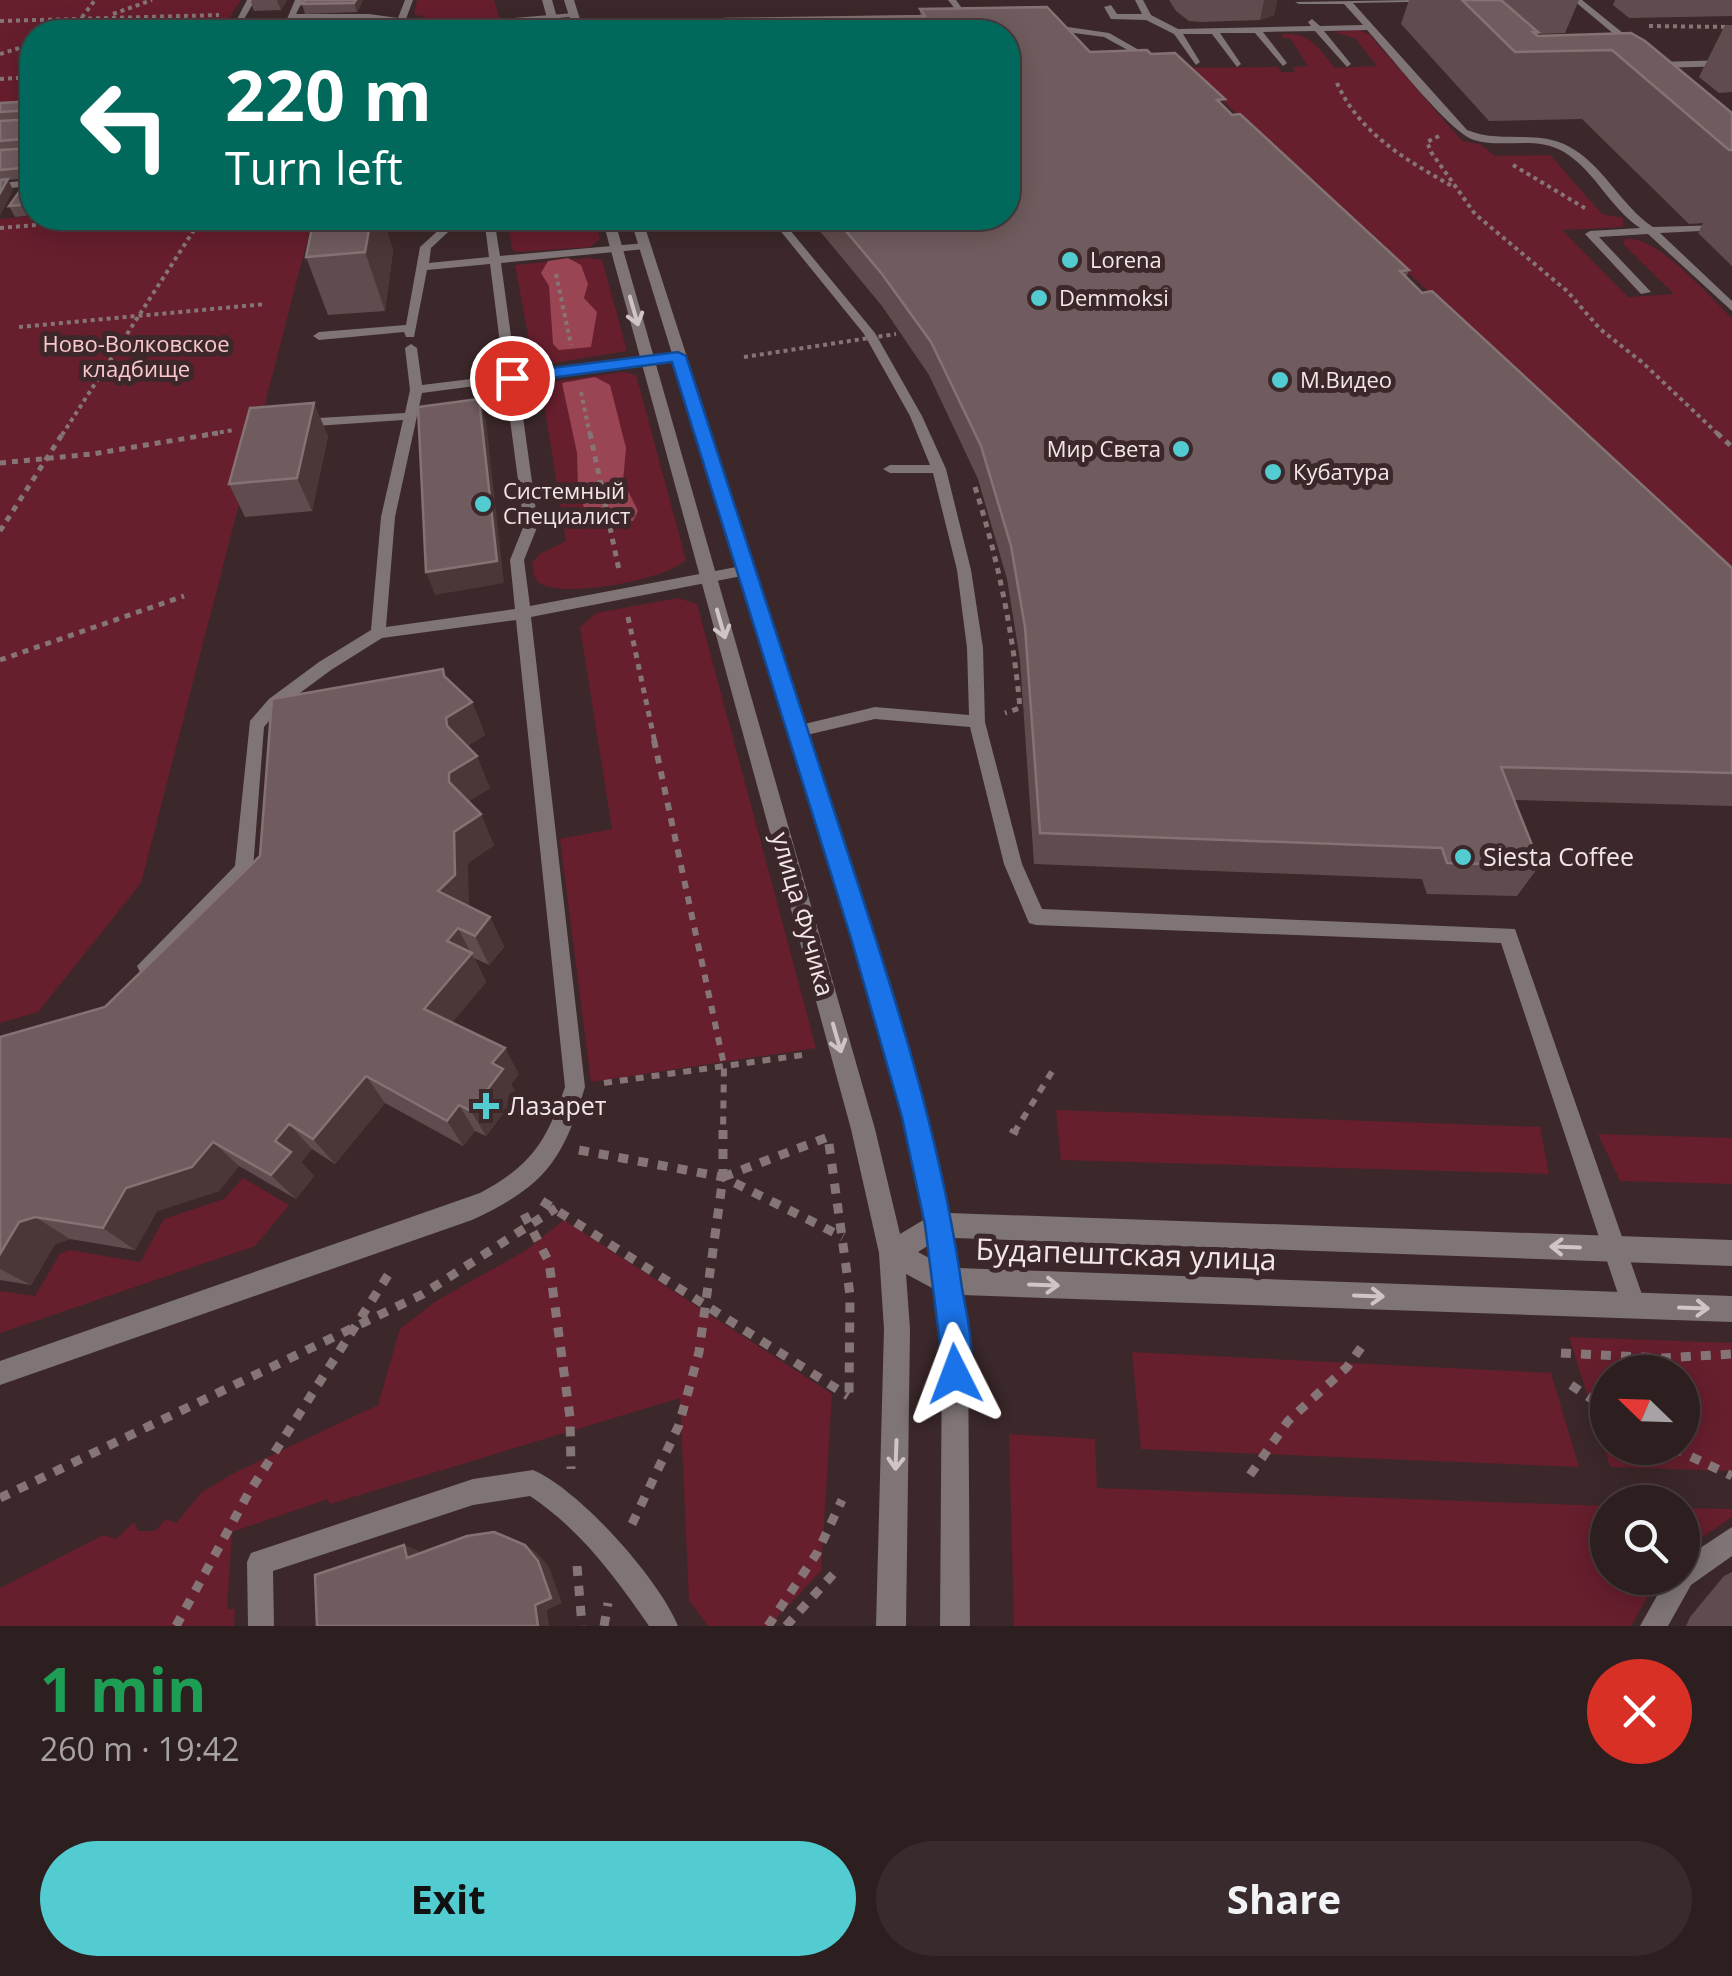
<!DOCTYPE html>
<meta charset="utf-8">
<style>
:root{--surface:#2d1e20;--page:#392b2d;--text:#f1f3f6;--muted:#a7a2a5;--line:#483c3e;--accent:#52ccd1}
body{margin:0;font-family:"Open Sans",sans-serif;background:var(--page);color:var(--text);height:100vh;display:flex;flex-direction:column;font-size:38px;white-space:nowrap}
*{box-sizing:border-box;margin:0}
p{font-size:32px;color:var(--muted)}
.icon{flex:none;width:55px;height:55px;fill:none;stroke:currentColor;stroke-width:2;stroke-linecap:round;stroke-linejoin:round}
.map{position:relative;height:1626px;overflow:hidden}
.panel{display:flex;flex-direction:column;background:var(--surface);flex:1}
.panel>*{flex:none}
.banner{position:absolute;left:20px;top:20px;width:1000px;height:210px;border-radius:40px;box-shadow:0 5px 25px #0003,0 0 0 2px var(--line);background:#00695c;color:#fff;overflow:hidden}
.needle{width:65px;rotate:293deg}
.controls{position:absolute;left:1590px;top:1355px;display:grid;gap:20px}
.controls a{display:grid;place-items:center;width:110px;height:110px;border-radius:50%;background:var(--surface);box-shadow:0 5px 25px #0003,0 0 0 2px var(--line);font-size:50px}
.pin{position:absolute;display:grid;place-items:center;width:85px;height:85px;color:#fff;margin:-42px;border:5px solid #fff;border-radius:50%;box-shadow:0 2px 10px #0007}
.me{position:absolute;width:110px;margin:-55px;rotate:357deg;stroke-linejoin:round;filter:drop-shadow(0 0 8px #0008)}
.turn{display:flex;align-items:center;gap:35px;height:210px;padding:0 40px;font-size:45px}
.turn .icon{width:130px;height:130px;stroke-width:2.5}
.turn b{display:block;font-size:70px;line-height:85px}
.round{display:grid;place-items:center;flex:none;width:105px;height:105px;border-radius:52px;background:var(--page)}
.overview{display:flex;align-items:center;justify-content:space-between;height:170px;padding:0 40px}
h1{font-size:60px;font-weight:700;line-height:75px;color:#1e9e55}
.primary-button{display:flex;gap:20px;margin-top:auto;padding:20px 40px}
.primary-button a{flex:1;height:115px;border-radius:60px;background:var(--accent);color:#111;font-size:40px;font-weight:700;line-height:115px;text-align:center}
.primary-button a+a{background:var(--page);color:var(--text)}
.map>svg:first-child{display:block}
.green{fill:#671e2d;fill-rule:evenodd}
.forest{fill:#9a4553}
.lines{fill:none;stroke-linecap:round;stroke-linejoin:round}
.path-far3{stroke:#867577;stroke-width:4;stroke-dasharray:4 4;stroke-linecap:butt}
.path-far2{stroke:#867577;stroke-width:5;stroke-dasharray:6 6;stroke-linecap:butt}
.path-far1{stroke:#867577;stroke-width:6;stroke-dasharray:8 8;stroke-linecap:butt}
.path{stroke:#867577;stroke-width:9;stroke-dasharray:10 10;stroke-linecap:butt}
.lane{fill:#7f7576;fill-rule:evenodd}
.street{fill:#7f7576;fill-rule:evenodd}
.path-bridge{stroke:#867577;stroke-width:4;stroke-dasharray:4 4;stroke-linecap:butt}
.wall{fill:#604c4e}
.shaded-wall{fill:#4b3638}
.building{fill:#705c5e;stroke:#847274;stroke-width:2.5}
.oneway{stroke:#d0c4c5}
.route{fill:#1a73e8;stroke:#114b97;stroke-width:2.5}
.poi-dot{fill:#52ccd1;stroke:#3c282a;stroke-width:4}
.labels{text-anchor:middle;stroke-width:10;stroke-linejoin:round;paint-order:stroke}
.far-poi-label{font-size:22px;fill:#f3e6e7;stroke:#3c282a;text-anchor:start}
.far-park-label{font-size:22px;fill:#fac8cc;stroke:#3c282a}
.poi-label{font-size:25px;fill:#f3e6e7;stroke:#3c282a;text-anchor:start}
.street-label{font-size:25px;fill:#f3e6e7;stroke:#3c282a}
.near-street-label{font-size:30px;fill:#f3e6e7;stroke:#3c282a}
</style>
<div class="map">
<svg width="1732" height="1626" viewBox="0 0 1732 1626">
<rect width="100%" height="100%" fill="#3c282a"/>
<!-- green -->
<g class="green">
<path d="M0,0H241L223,27L225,29L292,32H32V108L0,111Z"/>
<path d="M417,0H494L499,18L437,22L414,14Z"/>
<path d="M1358,30L1369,34L1462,141L1480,144L1495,156L1550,155L1602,214L1623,218V227L1562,230L1628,297L1674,294L1623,244L1625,239C1658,235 1708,296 1732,318V573L1209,88L1210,84L1182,68L1278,67L1281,72H1295L1293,67L1308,66L1290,38H1282L1283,34C1310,31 1319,49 1335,68L1377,66L1355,38L1333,32Z"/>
<path d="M32,216L313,218L141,883L38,1012L0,1023V219Z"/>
<path d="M507,218H593L600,239L590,247L516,252L512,249Z"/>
<path d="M589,258L602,260L627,351L534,366L515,265Z"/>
<path d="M623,372L636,375L686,560C665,580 567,598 541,584C533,579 534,572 532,563L540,554L566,541L542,391L553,382Z"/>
<path d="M678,598L697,604L816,1048L591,1082L560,839L612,829L580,627L596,613Z"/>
<path d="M1056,1110L1540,1127L1549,1174L1061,1160Z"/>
<path d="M1598,1134L1732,1138V1184L1620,1181Z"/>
<path d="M243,1178L289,1205L255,1246L0,1333V1291L35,1296L60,1254L70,1250L140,1262L164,1219L224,1199Z"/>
<path d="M564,1220L832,1394L821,1571L769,1626H708L689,1601L680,1398L330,1504L328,1499L232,1532L227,1609H235L234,1626H0V1588L103,1535L116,1539L134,1522L138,1531H155L166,1519L176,1523L202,1492L234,1473L378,1405L400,1329L436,1301L525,1251Z"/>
<path d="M1569,1337L1732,1343V1471L1610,1467ZM1608,1372H1682V1448H1608Z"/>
<path d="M1132,1352L1551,1373L1579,1467L1141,1449Z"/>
<path d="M1009,1434L1095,1439L1097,1488L1607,1506L1608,1578H1658L1631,1626H1014Z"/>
<path d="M1683,1508L1732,1509V1517L1683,1550Z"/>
</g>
<!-- forest -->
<g class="forest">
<path d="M568,258L581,265L588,284L584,298L597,312L591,347L559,350L553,344L549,286L541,273L548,261Z"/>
<path d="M595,377L610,385L626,448L623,481L638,511L633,521L589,522L578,490L577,453L562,383Z"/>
</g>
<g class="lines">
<!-- path-far3 -->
<g class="path-far3">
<path d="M113,14L152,0"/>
<path d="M0,21L219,15"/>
<path d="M1649,26L1732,27"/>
<path d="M74,28L96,20"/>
<path d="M64,32L74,28L95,0"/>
<path d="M0,54L32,44"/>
<path d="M0,79L32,77"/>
<path d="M1337,83C1359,133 1406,160 1452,186"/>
<path d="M1439,136L1427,142L1431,152L1475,214L1567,291L1600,329L1643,363L1719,435"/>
<path d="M1513,165L1588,210"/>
<path d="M544,218L547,233"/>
<path d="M0,228L95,220"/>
<path d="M556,274L571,345"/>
<path d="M19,327L266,304"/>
<path d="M581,392L590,435"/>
<path d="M62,435L194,230"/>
<path d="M204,435L234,430"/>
</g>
<!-- path-far2 -->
<g class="path-far2">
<path d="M590,433L619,570"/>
<path d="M1717,433L1732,447"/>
<path d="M0,463L92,454L218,433"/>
<path d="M975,487C998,559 1013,632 1020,708L1005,713"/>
<path d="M0,531L63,433"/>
<path d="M628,617L655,743"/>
<path d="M0,660L184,596"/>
</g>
<!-- path-far1 -->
<g class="path-far1">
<path d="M654,740L724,1065L723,1133"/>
<path d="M604,1083L810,1054"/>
<path d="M1014,1133L1053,1070"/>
</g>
<!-- path -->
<g class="path">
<path d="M1013,1134L1015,1130"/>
<path d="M829,1144L850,1295L849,1397"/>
<path d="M579,1150L723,1177L843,1237"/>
<path d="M723,1177L828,1137"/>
<path d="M542,1201L848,1396"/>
<path d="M524,1214L549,1262L570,1417L571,1469"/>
<path d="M1561,1353L1662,1358L1732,1354"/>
<path d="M1571,1385L1608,1410"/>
<path d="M1673,1448L1732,1476"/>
<path d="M1250,1475L1288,1421L1347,1367L1363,1345"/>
<path d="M0,1498L423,1294L556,1208"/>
<path d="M632,1524L679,1425L699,1352L723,1177V1130"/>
<path d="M577,1566L582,1626"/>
<path d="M176,1626L248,1494L390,1272"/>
<path d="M604,1626L608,1603"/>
<path d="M768,1626L817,1553L842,1500"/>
<path d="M786,1626L836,1571"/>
</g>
<!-- lane -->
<g class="lane">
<path d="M247,0H255L243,21L308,27L304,30L234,25Z"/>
<path d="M295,0H303L296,14H369L398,18L405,0H413L406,19L443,24L574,13L578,16L443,30L404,24L390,27L386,24L388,22L287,19Z"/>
<path d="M948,0H956L975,26H969Z"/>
<path d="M1135,0H1143L1151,15L1178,29L1311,26L1308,22L1312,19L1320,26L1363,25L1344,4H1299L1295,2L1413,0L1409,2L1353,3L1467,130C1500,144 1536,129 1568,146C1603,164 1620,205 1653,227L1724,225L1725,227L1720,230L1660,233L1732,301V311L1648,234L1599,237L1651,292L1641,294L1585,234L1590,231L1640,228C1610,208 1595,171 1564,152C1536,135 1503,149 1474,140C1449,132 1388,53 1367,30L1324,31L1351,64L1347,67L1315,31L1263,32L1287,63L1283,66L1255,33H1220L1241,64L1237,67L1212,34H1183L1200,62L1196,65L1174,34L1146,20L1111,19L1104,7L1111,5L1117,14H1142Z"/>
<path d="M1573,0H1582L1639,46V50H1633Z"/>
<path d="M1047,24L1109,33L1162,63L1155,65L1104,37L1044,29Z"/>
<path d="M741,27L744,32L673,31L677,28Z"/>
<path d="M1732,60V66L1656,68L1652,65L1656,62Z"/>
<path d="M32,180V186L0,189V183Z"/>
<path d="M452,218H463L431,248L429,263L489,257L484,218H494L500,256L645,243L651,246L645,249L501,263L516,373L678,352L684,356L678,360L518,381L538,525L524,560L530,606L747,565L754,570L747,575L531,617L585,1087C562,1163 544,1186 472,1220L0,1385V1361L480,1193C531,1166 547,1141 565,1087L516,620L382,638L331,670L281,707L264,727L253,869L154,972L147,974L140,972L137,966L235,866L250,721L269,699L319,662L371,630L381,517L403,420L301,427L294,423L301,419L405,413L410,390L405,348L411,344L417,348L422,385L504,375L490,264L427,270L414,337H406L404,332L319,340L313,336L319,332L406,325L420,247ZM505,382L524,525L510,560L515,609L386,627L395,517L422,393Z"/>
<path d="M770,218H780L875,333L922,416L946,469L971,570L983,648L985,722L1022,864L1042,909L1515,929L1646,1306L1642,1314L1634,1318L1626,1314L1622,1306L1501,943L1036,925L1029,923L1004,864L970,727L875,719L798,737L792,735L790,731L792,727L875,707L969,715L967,648L957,570L933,473H890L883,469L890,465H930L910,416L864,334Z"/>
<path d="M533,1470C580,1490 659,1579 678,1626H649C615,1577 581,1530 530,1496L473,1505L273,1571L274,1626H248L247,1562L251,1553L473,1479Z"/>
<path d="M1732,1527V1556L1691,1585L1668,1626H1640L1667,1578H1682V1560Z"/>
</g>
<!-- street -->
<g class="street">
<path d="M542,0H552L561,32H551Z"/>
<path d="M564,0H574L584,32H574Z"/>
<path d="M602,218H614L875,1129L900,1234L925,1219L903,1117L853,938L630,218H642L875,938L927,1117L949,1213L1732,1240V1266L954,1238L958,1268L1732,1296V1322L962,1295L968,1344L970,1626H940L942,1344L934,1289L906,1274L910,1329L906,1626H876L884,1329L879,1253L851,1129ZM929,1245L931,1259L918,1252Z"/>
</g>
<!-- path-bridge -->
<path class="path-bridge" d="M744,357L896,334"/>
</g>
<!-- wall -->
<g class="wall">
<path d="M252,0H287L281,10L254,11L251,2Z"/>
<path d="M305,0H363L357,12L305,14L302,4Z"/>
<path d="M1169,0H1277L1274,15L1260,20L1201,22L1189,21L1176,11Z"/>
<path d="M1409,0H1579L1565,33L1538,34L1537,35L1631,33L1732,113V266L1698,233L1703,223L1689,224L1582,119L1489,121L1401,24Z"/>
<path d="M1615,0H1732V16L1629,18L1613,5Z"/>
<path d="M920,9L1090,52L1151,54L1223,107L1409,270L1406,278L1732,568V806L1514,800L1540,865L1517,896L1427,894L1422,879L1034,864L1020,660L1007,579L978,479L929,375L882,306L809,218H1008L920,16Z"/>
<path d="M1725,25H1732V92L1719,93L1699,77Z"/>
<path d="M32,101V215L15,217L9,206L29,178L8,180L13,190L0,215V103Z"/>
<path d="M314,218H421L415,221L384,223L393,250L385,311L328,315L306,257Z"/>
<path d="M328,436L312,511L245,517L229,484Z"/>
<path d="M443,669L447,679L472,702L485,735L467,746L490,788L469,801L494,845L468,863V906L490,917L504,947L489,965L474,958L486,982L452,1022L519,1074L511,1084L517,1095L486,1136L475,1131L463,1146L385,1103L335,1164L312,1149L301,1162L314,1176L296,1199L239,1166L219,1191L157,1211L135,1250L70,1239L55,1244L31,1285L0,1280V1037L105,1007L260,856Z"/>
<path d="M1732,1572V1626H1686L1690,1617L1724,1576Z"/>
</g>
<!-- shaded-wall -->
<g class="shaded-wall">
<path d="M278,0H287L281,10L277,1Z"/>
<path d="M356,0H363L357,12L354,3Z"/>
<path d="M1264,0H1277L1274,15L1260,20Z"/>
<path d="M8,179L13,190L0,215V193Z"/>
<path d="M366,218H382L393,250L385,311L365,252Z"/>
<path d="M479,399L486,421L504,583L435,595L426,572Z"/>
<path d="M314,403L328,436L312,511L297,478Z"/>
<path d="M472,702L485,735L460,750L447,726L446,718Z"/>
<path d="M477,756L490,788L463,805L449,782V773Z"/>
<path d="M481,814L494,845L468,863L469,905L453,921L438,891L454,832Z"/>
<path d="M490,917L504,947L489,965L475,936Z"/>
<path d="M458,928L486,982L441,1036L424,1009L447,941Z"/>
<path d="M505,1048L519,1074L511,1084L517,1095L486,1136L471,1111L492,1063Z"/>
<path d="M366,1076L385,1103L335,1164L313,1139Z"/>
<path d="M459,1105L475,1131L463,1146L447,1121Z"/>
<path d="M289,1124L312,1149L301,1162L314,1176L296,1199L271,1175L275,1141Z"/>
<path d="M213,1142L239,1166L219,1191L157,1211L135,1250L103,1228L126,1188Z"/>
<path d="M35,1217L70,1239L55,1244L31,1285L0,1269V1254L19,1222Z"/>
<path d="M404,1545L419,1551L422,1564L407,1558Z"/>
<path d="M525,1545L536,1552L549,1567L562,1603L547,1610L549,1626H538Z"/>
</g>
<!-- building -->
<g class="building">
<path d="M305,0H356L354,3L302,4Z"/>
<path d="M1462,0H1501L1538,32H1533L1538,36L1631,33L1645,41L1732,113V150H1729L1612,50L1515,52Z"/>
<path d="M1047,7L1090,52L1147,50L1151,54L1175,53L1225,99L1217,100L1232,115L1240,114L1409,270L1400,271L1422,293L1432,291L1732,568V773L1501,767L1540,865L1447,863L1442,848L1040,833L1025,627L1011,546L981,446L931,342L882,274L835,218H1008V32H719L724,19L925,16L920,9Z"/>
<path d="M32,101V110L0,112V103Z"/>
<path d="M32,119V138L0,141V121Z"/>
<path d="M32,148V167L0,170V150Z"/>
<path d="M29,178H32V204L9,206Z"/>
<path d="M8,179L0,193V180Z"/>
<path d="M314,218H371L365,252L306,257Z"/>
<path d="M479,399L497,561L426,572L418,407Z"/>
<path d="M314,403L297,478L229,484L250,408Z"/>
<path d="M443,669L444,676L472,702L446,718L447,726L477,756L449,773V782L481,814L454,832L455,875L438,891L490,917L475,936L458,928L447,941L472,953L424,1009L505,1048L492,1063L503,1069L471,1111L459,1105L447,1121L366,1076L313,1139L289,1124L275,1141L291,1152L271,1175L213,1142L192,1167L126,1188L103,1228L35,1217L19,1222L0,1254V1037L105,1007L260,856L272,699Z"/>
<path d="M494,1532L525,1545L538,1561L551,1598L535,1605L538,1626H317L315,1575L404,1545L407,1558L467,1536Z"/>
</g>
<!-- one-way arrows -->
<defs><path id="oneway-shaft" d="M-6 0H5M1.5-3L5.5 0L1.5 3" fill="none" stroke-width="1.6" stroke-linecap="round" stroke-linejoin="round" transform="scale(2.5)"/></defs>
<g class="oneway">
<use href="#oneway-shaft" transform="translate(634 311) rotate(74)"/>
<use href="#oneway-shaft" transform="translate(721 624) rotate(74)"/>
<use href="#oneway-shaft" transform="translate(837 1038) rotate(74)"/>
<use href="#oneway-shaft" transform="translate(1565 1247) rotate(-178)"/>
<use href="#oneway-shaft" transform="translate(1044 1285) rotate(2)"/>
<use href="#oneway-shaft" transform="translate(1369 1296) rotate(2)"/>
<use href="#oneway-shaft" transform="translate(1694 1308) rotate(2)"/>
<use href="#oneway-shaft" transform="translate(896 1455) rotate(92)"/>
</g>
<!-- route -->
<path class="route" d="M678,352L686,356C737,513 788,670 839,826C889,978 940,1130 962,1288C967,1318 978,1356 966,1386L955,1390L944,1386L939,1374L940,1344L925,1225L902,1117L851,938L672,362L512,383L503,378L512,373Z"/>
<!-- markers -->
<g class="poi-dot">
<circle cx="1070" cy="260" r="10"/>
<circle cx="1039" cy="298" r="10"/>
<circle cx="1280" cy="380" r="10"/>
<circle cx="1181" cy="449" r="10"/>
<circle cx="1273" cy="472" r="10"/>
<circle cx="483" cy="504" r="10"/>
<circle cx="1463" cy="857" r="10"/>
<path d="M481 1091h10v10h10v10h-10v10h-10v-10h-10v-10h10z"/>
</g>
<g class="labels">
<!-- far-poi labels -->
<g class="far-poi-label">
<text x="1090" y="268">Lorena</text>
<text x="1059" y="306">Demmoksi</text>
<text x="1300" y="388">М.Видео</text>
<text x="1161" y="457" text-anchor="end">Мир Света</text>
<text x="1293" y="480">Кубатура</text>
<text x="503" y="499">Системный<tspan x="503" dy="25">Специалист</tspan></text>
</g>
<!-- far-park labels -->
<g class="far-park-label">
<text x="136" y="352">Ново-Волковское<tspan x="136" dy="25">кладбище</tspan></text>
</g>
<!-- poi labels -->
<g class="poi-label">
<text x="1483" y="866">Siesta Coffee</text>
<text x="508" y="1115">Лазарет</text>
</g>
<!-- street labels -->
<g class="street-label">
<text transform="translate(803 914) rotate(74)" y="9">улица Фучика</text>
</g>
<!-- near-street labels -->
<g class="near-street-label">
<text transform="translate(1126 1255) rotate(2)" y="10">Будапештская улица</text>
</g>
</g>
</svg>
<div class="controls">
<a><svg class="needle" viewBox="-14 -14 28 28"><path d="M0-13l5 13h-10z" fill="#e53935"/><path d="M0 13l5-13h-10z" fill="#a7a2a5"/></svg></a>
<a><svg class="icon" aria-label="search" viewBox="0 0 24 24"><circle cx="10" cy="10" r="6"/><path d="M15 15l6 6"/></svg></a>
</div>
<div class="pin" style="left:512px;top:378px;background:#d93025"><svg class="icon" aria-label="arrive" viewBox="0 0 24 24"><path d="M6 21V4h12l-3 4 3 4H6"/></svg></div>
<svg class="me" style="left:955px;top:1374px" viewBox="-20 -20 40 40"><path d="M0-17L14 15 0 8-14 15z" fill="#1a73e8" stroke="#fff" stroke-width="4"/></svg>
<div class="banner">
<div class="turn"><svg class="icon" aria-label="left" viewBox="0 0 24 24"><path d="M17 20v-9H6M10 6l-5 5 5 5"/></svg><div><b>220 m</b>Turn left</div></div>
</div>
</div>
<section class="panel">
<div class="overview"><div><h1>1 min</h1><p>260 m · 19:42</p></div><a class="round" style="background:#d93025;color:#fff"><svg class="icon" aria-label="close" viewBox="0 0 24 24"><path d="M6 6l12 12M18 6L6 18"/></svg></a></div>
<div class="primary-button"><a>Exit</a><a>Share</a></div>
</section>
